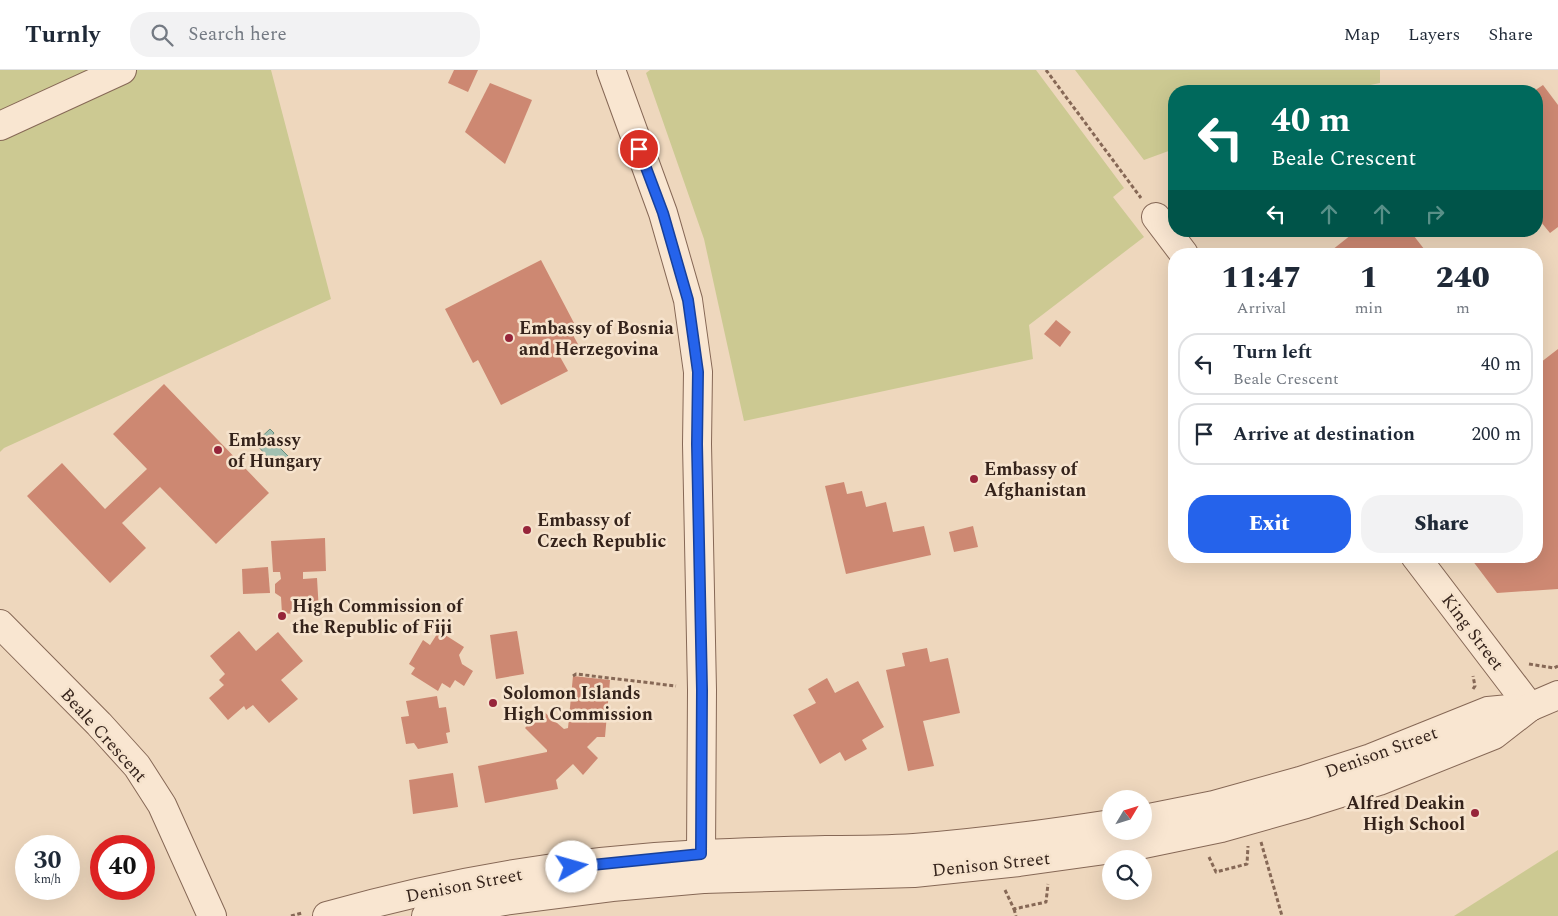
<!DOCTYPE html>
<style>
:root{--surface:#fff;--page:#f2f2f3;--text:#1f2937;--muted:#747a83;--line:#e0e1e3;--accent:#2563eb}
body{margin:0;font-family:Spectral,serif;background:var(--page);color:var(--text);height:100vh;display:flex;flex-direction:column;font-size:19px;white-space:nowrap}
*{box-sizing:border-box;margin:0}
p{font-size:16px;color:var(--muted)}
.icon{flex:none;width:28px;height:28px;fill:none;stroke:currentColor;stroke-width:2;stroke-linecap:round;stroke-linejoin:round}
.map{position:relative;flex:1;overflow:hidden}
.drawer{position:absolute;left:1168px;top:178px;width:375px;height:315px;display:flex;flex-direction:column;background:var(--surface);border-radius:20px;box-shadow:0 5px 20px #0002}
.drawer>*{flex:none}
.guide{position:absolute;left:1168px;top:15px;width:375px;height:152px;border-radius:20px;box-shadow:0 5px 20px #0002;background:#00695c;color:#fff;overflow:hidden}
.needle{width:32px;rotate:52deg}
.controls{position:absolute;left:1102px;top:720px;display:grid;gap:10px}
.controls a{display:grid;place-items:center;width:50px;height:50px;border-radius:50%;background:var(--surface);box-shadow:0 5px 20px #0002;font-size:25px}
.speed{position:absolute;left:15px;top:765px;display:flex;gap:10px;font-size:25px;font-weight:700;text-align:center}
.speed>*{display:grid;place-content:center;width:65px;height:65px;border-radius:50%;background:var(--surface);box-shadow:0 5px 20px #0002;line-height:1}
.speed small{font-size:12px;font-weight:400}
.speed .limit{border:8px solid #d22;background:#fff;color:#111}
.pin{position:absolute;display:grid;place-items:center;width:42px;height:42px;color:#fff;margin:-21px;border:2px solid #fff;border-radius:50%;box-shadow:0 1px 5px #0007}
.me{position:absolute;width:55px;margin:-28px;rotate:83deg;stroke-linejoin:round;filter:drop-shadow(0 0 4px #0008)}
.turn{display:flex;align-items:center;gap:18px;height:105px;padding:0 20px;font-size:22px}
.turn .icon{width:65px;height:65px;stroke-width:2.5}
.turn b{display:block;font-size:35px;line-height:42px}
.lanes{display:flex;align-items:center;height:48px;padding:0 20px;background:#0003;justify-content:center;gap:25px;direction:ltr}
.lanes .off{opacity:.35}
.eta{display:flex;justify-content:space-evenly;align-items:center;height:85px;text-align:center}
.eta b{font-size:30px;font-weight:800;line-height:35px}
.action{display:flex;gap:10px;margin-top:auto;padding:10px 20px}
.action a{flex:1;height:58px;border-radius:20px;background:var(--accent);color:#fff;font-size:20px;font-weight:800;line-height:58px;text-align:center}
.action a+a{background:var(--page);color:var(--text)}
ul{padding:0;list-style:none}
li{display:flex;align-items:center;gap:15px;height:62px;margin:0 10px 8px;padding:0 10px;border:2px solid var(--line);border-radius:20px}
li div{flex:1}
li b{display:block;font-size:19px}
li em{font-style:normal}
header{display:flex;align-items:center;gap:30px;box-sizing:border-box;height:70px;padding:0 25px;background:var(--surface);border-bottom:1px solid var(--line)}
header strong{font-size:24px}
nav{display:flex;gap:28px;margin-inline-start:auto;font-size:18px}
.search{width:350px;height:45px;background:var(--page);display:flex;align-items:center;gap:12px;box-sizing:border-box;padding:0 18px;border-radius:20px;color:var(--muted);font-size:19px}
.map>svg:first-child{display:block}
.green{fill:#ccc992}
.water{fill:#a1c0b1;stroke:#698d7e}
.building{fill:#cd8872}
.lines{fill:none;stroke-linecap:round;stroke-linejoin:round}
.minor-casing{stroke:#866856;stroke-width:30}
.path{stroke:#866856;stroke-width:3;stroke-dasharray:4 2.5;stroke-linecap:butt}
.minor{stroke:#f9e6d1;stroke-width:28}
.route-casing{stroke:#184099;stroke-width:12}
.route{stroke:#2563eb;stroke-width:9}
.poi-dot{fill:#96253a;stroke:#f6e3cd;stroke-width:2}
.labels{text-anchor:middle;stroke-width:5;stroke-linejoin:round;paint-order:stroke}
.poi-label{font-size:18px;font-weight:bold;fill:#35231b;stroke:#f6e3cd;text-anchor:start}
.street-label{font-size:18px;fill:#35231b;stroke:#f6e3cd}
</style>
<header>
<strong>Turnly</strong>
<div class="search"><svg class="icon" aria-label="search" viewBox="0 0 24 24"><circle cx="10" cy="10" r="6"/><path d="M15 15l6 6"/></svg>Search here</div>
<nav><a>Map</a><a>Layers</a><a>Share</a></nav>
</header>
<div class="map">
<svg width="1558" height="846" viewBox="0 0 1558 846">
<rect width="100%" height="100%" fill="#eed7bd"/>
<!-- green -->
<g class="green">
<path d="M0,0H271L331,229L4,378L0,382Z"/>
<path d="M650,0H1036L1124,118L1113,127L1144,167L1029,255L1033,289L744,351L704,169L646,3Z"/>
<path d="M1075,0H1380V13L1341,21H1174V79L1144,90Z"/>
<path d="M1558,780V846H1454Z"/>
</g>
<!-- water -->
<path class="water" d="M270,359L274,363L270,368L289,387L278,398L255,373Z"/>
<!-- building -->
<g class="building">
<path d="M454,0H478L468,22L448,13Z"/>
<path d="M490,13L532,30L505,94L465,62Z"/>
<path d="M1543,15L1558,35V157L1550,163L1536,146V21H1534Z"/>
<path d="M1356,161H1410L1428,184H1327Z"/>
<path d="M541,190L574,253L568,256L579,276L559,285L568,301L501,335L478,290L473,293L445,239Z"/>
<path d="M1056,250L1071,262L1060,277L1044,264Z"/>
<path d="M1558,279V519L1497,523L1469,486H1536V296Z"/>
<path d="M164,314L269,423L216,474L160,417L122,453L146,478L110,513L27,426L62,393L105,439L147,399L113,364Z"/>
<path d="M844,412L847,424L862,421L866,437L886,432L893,462L924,456L931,485L846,504L825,416Z"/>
<path d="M973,456L978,477L954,482L949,462Z"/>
<path d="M325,468L326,501L303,502V509L317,508L319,542L282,544L281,527L275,523V514L281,509L280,502H273L271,471Z"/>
<path d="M268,497L270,523L243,524L242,499Z"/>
<path d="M239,561L256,581L278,562L303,591L281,610L298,629L269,653L253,635L246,640L244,636L228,650L209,628L224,615L219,610L225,604L210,586Z"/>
<path d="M439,561L464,577L459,585L462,594L473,601L464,616L455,610L450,618L442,613L438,621L411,604L415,598L409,594L423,570L430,575Z"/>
<path d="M517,561L524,604L496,609L490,565Z"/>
<path d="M927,578L930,592L948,588L960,643L923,651L934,696L908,701L886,600L905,596L902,583Z"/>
<path d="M573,606L610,610L605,667H597L587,677L598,688L583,705L573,694L556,710L558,719L485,733L478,696L547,682V680L525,658L542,640L564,659L568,658Z"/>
<path d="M827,608L835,623L858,611L884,657L862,670L867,679L845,691L840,682L820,694L793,645L816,633L808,619Z"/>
<path d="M437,626L439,638L446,637L450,662L446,663L448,673L418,679L414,673L406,674L401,647L409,646L406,631Z"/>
<path d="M453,703L458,737L413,744L409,710Z"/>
</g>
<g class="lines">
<!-- minor casing -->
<g class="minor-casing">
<g id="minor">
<path d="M611,0L663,143L688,230L698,302L697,374L702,620L701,784L703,809"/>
<path d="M0,56L122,0"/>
<path d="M1156,147L1184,184"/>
<path d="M1415,486L1530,637"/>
<path d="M0,554L99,654L137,696L162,735L212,846"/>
<path d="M1144,749L1214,735L1300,711L1371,688L1488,641L1530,637"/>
<path d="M327,846C449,811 577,790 703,784C744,782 785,781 826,780C855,780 885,780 914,778C980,773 1046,764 1111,754"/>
<path d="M426,846L504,831L612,817L703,809L914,803L1019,792L1134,776L1221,758L1306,734L1379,711L1494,665L1530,637L1558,625"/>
</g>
</g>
<!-- path -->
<g class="path">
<path d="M1046,0L1141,128"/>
<path d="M1529,594L1554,598L1558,596"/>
<path d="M573,606L576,604L676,616"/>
<path d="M1473,619L1475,616L1473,606"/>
<path d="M1261,772L1282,846"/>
<path d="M1209,787L1216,802L1247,794L1248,776"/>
<path d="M1005,820L1014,839L1046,832L1048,814"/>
<path d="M1014,839L1016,846"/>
<path d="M291,846L302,843"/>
</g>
<!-- minor -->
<use href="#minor" class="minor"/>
</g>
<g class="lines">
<!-- route casing -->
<g class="route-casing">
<path id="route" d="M572,797L701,784L702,620L697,374L698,302L688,230L663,143L639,79"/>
</g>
<!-- route -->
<use href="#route" class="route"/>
</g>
<!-- markers -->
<g class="poi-dot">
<circle cx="509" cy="268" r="5"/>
<circle cx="218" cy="380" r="5"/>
<circle cx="974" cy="409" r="5"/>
<circle cx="527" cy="460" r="5"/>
<circle cx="282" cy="546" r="5"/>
<circle cx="493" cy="633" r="5"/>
<circle cx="1475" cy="743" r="5"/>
</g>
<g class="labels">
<!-- poi labels -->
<g class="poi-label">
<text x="519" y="264">Embassy of Bosnia<tspan x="519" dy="21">and Herzegovina</tspan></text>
<text x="228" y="376">Embassy<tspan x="228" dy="21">of Hungary</tspan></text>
<text x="984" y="405">Embassy of<tspan x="984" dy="21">Afghanistan</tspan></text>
<text x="537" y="456">Embassy of<tspan x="537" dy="21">Czech Republic</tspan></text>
<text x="292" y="542">High Commission of<tspan x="292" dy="21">the Republic of Fiji</tspan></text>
<text x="503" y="629">Solomon Islands<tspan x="503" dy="21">High Commission</tspan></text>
<text x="1465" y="739" text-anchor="end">Alfred Deakin<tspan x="1465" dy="21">High School</tspan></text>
</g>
<!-- street labels -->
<g class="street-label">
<text transform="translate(1473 562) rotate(53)" y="6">King Street</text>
<text transform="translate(104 665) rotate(48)" y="6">Beale Crescent</text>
<text transform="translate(1381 682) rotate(-20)" y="6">Denison Street</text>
<text transform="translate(991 794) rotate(-6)" y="6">Denison Street</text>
<text transform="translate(464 815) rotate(-11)" y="6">Denison Street</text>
</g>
</g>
</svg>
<div class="controls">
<a><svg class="needle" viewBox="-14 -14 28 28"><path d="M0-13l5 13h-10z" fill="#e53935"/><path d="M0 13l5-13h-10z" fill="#747a83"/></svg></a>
<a><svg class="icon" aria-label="search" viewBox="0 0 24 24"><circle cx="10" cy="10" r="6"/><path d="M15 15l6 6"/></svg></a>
</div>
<div class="speed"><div>30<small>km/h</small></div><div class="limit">40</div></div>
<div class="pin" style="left:639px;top:79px;background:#d93025"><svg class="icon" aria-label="arrive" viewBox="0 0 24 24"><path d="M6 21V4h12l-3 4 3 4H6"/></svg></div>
<svg class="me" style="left:572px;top:797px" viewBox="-20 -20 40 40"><circle r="19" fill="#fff"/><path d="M0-13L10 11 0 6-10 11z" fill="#2563eb"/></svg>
<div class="guide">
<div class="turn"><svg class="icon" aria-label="left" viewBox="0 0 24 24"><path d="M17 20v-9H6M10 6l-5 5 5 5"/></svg><div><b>40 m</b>Beale Crescent</div></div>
<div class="lanes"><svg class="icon" aria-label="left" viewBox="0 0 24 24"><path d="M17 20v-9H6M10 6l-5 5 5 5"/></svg><svg class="icon off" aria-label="ahead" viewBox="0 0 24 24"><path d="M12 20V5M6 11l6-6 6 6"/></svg><svg class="icon off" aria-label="ahead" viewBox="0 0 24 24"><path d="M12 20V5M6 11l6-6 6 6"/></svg><svg class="icon off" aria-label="right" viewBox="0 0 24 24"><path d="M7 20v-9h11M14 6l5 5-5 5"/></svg></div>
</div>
<section class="drawer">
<div class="eta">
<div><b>11:47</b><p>Arrival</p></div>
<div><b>1</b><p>min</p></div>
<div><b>240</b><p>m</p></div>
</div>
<ul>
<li><svg class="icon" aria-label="left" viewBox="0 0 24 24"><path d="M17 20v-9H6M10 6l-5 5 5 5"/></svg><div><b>Turn left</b><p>Beale Crescent</p></div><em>40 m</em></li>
<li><svg class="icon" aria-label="arrive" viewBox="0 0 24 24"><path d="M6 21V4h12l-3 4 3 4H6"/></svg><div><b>Arrive at destination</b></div><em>200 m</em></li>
</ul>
<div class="action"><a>Exit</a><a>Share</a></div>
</section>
</div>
